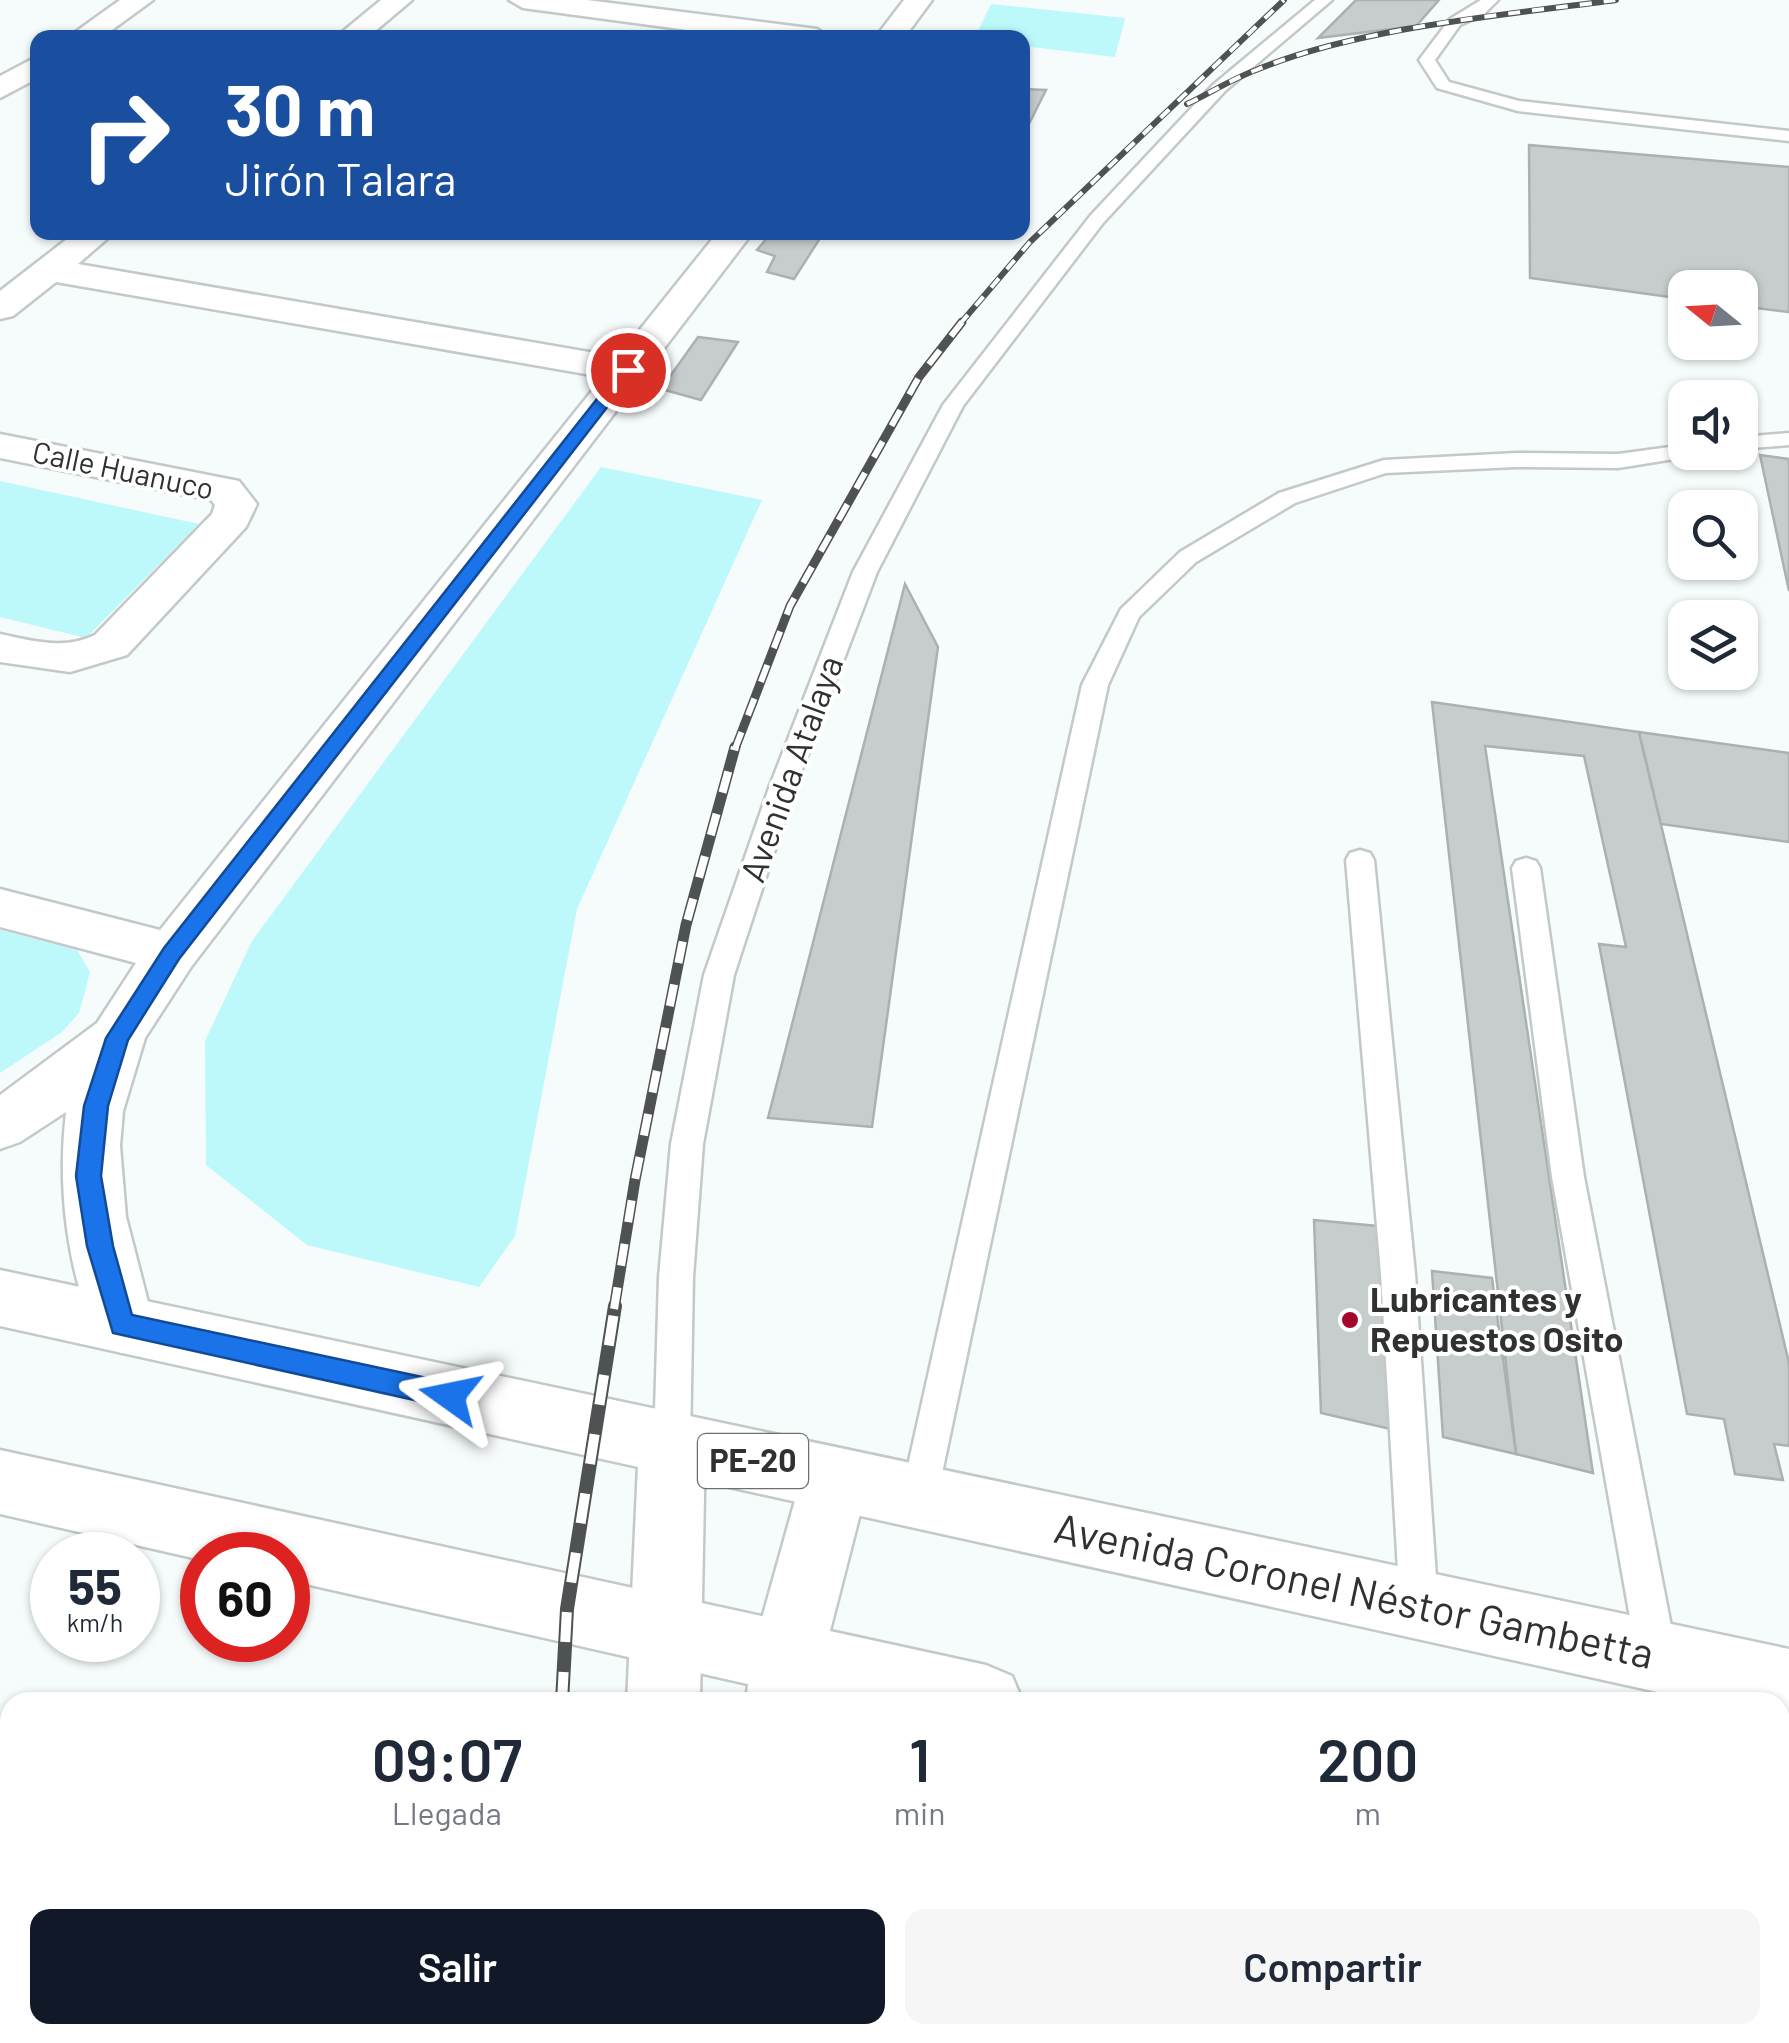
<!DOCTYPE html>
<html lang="es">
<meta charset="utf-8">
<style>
:root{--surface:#fff;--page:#f6f6f7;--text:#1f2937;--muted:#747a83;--accent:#111827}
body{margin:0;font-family:Barlow,sans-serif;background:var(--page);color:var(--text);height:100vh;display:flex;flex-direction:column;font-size:38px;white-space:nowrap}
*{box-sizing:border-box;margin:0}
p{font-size:32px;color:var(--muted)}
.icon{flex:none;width:55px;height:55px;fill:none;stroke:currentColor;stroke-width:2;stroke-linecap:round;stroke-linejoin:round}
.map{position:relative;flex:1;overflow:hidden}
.panel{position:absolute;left:0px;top:1692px;width:1790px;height:352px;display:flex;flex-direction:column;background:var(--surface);border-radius:30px 30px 0 0;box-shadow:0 2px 8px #0004}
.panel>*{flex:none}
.top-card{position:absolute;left:30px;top:30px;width:1000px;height:210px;border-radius:20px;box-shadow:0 2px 8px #0004;background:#1a4fa0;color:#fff;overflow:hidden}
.needle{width:65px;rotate:288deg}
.fabs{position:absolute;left:1668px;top:270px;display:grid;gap:20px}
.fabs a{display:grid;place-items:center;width:90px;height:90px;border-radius:20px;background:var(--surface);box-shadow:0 2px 8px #0004;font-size:50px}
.speed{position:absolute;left:30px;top:1532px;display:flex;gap:20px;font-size:50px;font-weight:700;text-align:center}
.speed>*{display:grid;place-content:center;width:130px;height:130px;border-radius:50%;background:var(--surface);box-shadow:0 2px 8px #0004;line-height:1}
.speed small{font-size:25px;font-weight:400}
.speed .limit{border:15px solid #d22;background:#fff;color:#111}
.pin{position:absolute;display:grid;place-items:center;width:85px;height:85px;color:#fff;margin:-42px;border:5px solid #fff;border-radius:50%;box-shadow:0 2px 10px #0007}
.me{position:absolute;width:110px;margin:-55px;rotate:282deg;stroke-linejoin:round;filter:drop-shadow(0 0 8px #0008)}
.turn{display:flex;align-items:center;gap:35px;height:210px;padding:0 30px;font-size:45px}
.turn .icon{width:130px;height:130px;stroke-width:2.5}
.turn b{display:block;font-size:70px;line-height:85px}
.eta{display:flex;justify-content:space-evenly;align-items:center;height:170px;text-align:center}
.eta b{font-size:60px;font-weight:600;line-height:70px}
.button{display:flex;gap:20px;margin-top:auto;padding:20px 30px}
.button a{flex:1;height:115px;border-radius:20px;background:var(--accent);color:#fff;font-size:40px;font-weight:600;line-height:115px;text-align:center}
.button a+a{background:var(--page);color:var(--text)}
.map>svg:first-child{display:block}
.green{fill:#bdf9fb}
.building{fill:#c7cccc;stroke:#abb0b0;stroke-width:2.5}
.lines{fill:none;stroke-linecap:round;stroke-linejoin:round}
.lane-casing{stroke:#c3c8c8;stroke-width:5}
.street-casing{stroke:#c3c8c8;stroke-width:5}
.secondary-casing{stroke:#c3c8c8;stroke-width:5}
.primary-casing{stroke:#c3c8c8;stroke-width:5}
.lane{fill:#fff;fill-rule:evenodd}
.street{fill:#fff;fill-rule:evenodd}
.secondary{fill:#fff;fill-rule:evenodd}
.primary{fill:#fff;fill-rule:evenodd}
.rail-far3-casing{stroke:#4f5252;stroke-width:6}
.rail-far2-casing{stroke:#4f5252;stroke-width:9}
.rail-far1-casing{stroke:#4f5252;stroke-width:11}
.rail-casing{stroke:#4f5252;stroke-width:14}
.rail-far3{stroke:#fff;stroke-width:4;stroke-dasharray:12;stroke-linecap:butt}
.rail-far2{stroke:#fff;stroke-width:6;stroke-dasharray:18;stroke-linecap:butt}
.rail-far1{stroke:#fff;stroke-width:8;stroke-dasharray:22;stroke-linecap:butt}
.rail{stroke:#fff;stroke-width:10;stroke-dasharray:30;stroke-linecap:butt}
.route{fill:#1a73e8;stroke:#114b97;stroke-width:2.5}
.poi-dot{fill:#a3052c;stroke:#fff;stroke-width:4}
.labels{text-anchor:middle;stroke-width:8;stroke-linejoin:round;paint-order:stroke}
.far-street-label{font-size:30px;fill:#303232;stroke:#fff}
.shield{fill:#fff;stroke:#6e7070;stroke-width:2.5}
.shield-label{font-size:32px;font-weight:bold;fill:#303232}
.street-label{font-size:35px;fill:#303232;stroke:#fff}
.poi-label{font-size:35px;font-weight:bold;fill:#303232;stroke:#fff;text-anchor:start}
.near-street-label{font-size:42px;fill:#303232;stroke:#fff}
</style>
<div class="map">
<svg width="1789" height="2043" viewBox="0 0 1789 2043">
<rect width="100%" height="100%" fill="#f6fbfb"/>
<!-- green -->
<g class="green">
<path d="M991,4L1125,18L1115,57L1023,46L1022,38L975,37Z"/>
<path d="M601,467L762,500L577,909L515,1236L479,1287L307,1245L206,1165L205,1041L252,941Z"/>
<path d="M0,481L199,524L86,638L0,617Z"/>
<path d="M0,930L77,950L90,972L79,1013L62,1032L0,1073Z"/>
</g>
<!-- building -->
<g class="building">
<path d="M1356,0H1439L1416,26L1318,38Z"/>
<path d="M1022,89L1046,90L1022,138Z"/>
<path d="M1529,145L1789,167V312L1740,306V288H1685V299L1530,278Z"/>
<path d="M772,232H824L794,279L767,272L775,256L757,250Z"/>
<path d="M698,337L738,342L701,400L661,389Z"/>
<path d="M1760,455L1789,459V591Z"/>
<path d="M905,584L938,647L872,1127L768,1118Z"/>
<path d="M1432,702L1639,732L1789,1363V1446L1774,1444L1783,1480L1735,1474L1724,1419L1687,1414L1599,944L1626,947L1584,756L1485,746L1593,1473L1516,1454Z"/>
<path d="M1639,732L1789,753V842L1661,824Z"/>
<path d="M1314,1220L1377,1226L1390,1429L1321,1413Z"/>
<path d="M1432,1271L1492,1278L1516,1454L1443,1437Z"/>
<path d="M952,2035H1470L1469,2043H950Z"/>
<path d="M1472,2035H1556L1579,2043H1472Z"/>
</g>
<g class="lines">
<!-- lane casing -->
<g class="lane-casing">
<g id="lane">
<path d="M1315,0H1332L1225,91L1103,223L963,406L877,572L795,788L734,975L703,1144L693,1277L690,1444L685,1456L672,1461L659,1456L654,1444L659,1277L671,1144L704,975L769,788L853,572L943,405L1091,215L1213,85Z"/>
<path d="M1481,0H1498L1484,14L1460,25L1435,60L1449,82L1519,101L1789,131V141L1518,111L1437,88L1419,60L1450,19Z"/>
<path d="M1789,433V445L1740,449V437Z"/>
<path d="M1685,445V452H1695L1693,456L1618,468L1516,467L1386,473L1295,503L1196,562L1139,617L1108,685L937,1497L932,1510L919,1515L906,1510L901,1497L1082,685L1121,609L1180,552L1279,493L1384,460L1516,453L1618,454Z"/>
<path d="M1360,850L1370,853L1374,860L1415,1274L1438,1606L1433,1620L1419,1625L1405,1620L1400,1606L1381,1274L1346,860L1350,853Z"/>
<path d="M1526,858L1536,861L1540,868L1584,1177L1677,1657L1671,1671L1657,1677L1643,1671L1637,1657L1552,1177L1512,868L1516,861Z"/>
</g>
</g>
<!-- street casing -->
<g class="street-casing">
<g id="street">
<path d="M120,0H153L101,38H67Z"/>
<path d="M381,0H412L367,38H335Z"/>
<path d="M509,0H587L817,29L831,38H747L523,8Z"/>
<path d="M904,0H932L904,38H875Z"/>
<path d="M38,56V78L0,98V76Z"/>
<path d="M76,232H115L78,264L618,357L718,232H753L191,967L145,1038L123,1111L120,1146L126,1217L154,1325L144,1345L122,1353L100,1345C67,1274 57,1188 66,1112L20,1142L0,1149V1095L97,1023L136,963L0,927V889L160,930L603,377L56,282L13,316L0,319V291Z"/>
<path d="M0,434L239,481L257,504L246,527L127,655L70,672L0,662V634C33,641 64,650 95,635L212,514L215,505L211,500L0,458Z"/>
<path d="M672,1413L695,1422L705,1444L700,1702H627L639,1444L649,1422Z"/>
<path d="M607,2035H689L688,2043H606Z"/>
<path d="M830,2035H912L913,2043H831Z"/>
</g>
</g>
<!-- secondary casing -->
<g class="secondary-casing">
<g id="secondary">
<path d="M835,1447L859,1456L869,1479L823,1658L819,1702H746L751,1658L801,1479L811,1456Z"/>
<rect x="735" y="2035" width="82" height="8"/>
</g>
</g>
<!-- primary casing -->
<g class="primary-casing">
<g id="primary">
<path d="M0,1270L1789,1649V1721L1780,1719V1702H1703L0,1326Z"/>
<path d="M0,1450L986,1665L1012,1676L1023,1702H827L288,1580V1555H202V1560L0,1514Z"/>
<path d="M1780,1841L1789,1843V1921L1780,1919Z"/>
</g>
</g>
<!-- lane -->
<use href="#lane" class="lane"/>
<!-- street -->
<use href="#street" class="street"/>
<!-- secondary -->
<use href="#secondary" class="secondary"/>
<!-- primary -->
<use href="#primary" class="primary"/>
<!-- rail-far3 casing -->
<g class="rail-far3-casing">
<g id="rail-far3">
<path d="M1187,104C1210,93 1232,79 1256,70C1360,27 1504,15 1616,0"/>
<path d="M960,324L1030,242L1284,0"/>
</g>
</g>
<!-- rail-far2 casing -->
<g class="rail-far2-casing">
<path id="rail-far2" d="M735,749L790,606L919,377L962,322"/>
</g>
<!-- rail-far1 casing -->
<g class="rail-far1-casing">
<path id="rail-far1" d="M614,1309L635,1180L686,925L735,747"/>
</g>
<!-- rail casing -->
<g class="rail-casing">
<g id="rail">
<path d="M562,1702L567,1609L615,1306"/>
<path d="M542,2043L543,2035"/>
</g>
</g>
<!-- rail-far3 -->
<use href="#rail-far3" class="rail-far3"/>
<!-- rail-far2 -->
<use href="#rail-far2" class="rail-far2"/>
<!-- rail-far1 -->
<use href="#rail-far1" class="rail-far1"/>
<!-- rail -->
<use href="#rail" class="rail"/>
</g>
<!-- route -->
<path class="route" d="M623,366L636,370L179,959L128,1040L108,1106L101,1176L113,1246L132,1315L450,1383L459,1387L463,1396L459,1404L450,1408L113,1333L87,1246L76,1176L84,1106L106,1038L164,948Z"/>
<!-- markers -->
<circle class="poi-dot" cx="1350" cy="1320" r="10"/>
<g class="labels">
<!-- far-street labels -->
<g class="far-street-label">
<text transform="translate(123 471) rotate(12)" y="10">Calle Huanuco</text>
</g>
<!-- shield labels -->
<rect class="shield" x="698" y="1434" width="110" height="54" rx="8"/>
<g class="shield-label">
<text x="753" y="1472">PE-20</text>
</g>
<!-- street labels -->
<g class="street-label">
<text transform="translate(792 769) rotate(-70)" y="12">Avenida Atalaya</text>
</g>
<!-- poi labels -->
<g class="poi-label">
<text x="1370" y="1312">Lubricantes y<tspan x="1370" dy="40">Repuestos Osito</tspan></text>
</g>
<!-- near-street labels -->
<g class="near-street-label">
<text transform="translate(1354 1591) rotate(12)" y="15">Avenida Coronel Néstor Gambetta</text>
</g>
</g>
</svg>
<div class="fabs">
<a><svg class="needle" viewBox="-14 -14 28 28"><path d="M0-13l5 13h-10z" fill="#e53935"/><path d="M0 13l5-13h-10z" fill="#747a83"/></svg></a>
<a><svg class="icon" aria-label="sound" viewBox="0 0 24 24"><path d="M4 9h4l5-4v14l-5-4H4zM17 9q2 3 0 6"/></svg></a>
<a><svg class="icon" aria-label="search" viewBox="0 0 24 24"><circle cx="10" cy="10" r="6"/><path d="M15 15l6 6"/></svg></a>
<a><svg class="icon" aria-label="layers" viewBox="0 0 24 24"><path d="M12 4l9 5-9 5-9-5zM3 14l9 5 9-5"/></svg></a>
</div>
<div class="speed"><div>55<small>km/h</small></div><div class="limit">60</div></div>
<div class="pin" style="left:628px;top:370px;background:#d93025"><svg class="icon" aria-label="arrive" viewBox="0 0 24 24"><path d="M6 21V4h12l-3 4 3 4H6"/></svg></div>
<svg class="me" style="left:450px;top:1396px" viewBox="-20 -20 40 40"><path d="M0-17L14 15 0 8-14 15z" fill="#1a73e8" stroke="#fff" stroke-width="4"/></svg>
<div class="top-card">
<div class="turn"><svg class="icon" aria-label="right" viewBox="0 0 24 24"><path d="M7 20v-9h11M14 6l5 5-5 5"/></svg><div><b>30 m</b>Jirón Talara</div></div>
</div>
<section class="panel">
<div class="eta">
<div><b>09:07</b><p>Llegada</p></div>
<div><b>1</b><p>min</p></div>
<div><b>200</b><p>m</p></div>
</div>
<div class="button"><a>Salir</a><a>Compartir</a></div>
</section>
</div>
